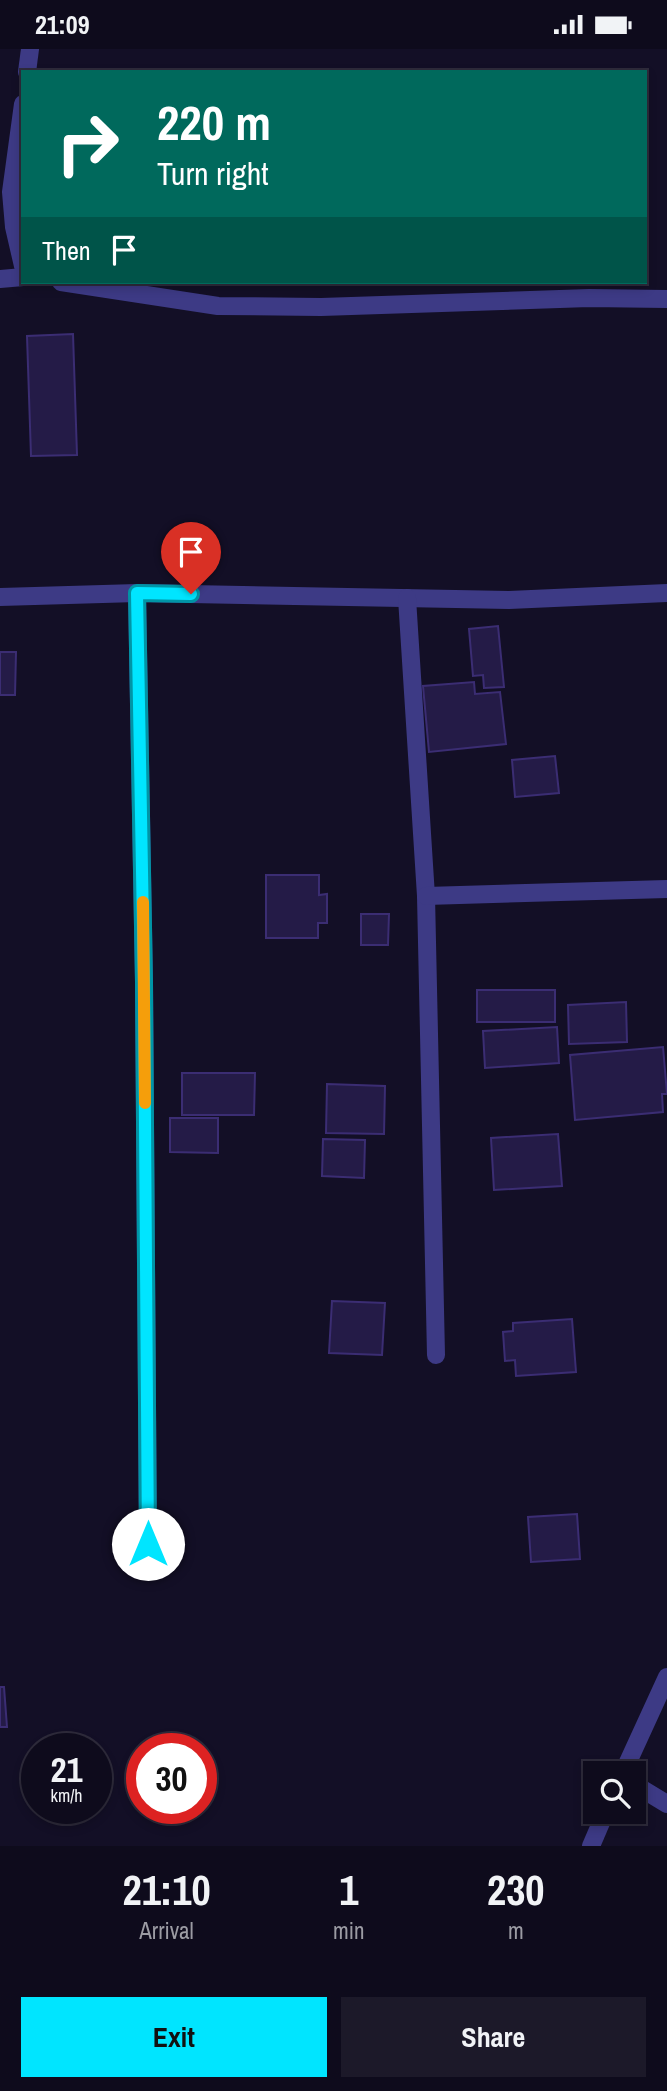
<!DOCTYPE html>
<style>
:root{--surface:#0e0b1c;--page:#1c1929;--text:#f1f3f6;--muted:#9b9ba3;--line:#2e2b3b;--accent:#00e5ff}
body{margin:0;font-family:"Archivo Narrow",sans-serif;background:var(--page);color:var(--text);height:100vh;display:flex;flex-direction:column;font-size:26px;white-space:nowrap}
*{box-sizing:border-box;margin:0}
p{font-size:23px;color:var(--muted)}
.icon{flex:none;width:38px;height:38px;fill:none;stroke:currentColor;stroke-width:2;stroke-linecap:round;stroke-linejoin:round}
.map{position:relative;height:1797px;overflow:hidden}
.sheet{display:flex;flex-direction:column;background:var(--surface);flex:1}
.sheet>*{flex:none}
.hud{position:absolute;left:21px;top:21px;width:626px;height:214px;border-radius:0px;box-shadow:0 4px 10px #0003,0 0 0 2px var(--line);background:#00695c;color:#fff;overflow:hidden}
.fabs{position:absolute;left:583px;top:1712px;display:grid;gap:14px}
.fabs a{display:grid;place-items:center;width:63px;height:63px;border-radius:0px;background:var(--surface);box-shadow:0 4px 10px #0003,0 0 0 2px var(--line);font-size:35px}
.speed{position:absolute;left:21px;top:1684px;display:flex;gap:14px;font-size:35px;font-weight:700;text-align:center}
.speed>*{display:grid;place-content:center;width:91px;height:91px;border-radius:50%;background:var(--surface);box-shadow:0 4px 10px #0003,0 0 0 2px var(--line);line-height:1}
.speed small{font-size:18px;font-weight:400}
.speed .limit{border:10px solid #d22;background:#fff;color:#111}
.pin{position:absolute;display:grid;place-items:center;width:60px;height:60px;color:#fff;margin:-72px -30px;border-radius:50% 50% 50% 0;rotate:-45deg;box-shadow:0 0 7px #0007}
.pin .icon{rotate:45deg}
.me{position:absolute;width:77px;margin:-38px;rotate:0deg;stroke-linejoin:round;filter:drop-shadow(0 0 5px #0008)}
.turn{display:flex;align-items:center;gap:24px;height:147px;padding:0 21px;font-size:32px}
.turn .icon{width:91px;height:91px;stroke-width:2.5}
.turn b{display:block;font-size:49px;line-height:60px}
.then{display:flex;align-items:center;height:66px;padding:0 21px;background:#0003;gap:14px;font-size:26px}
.eta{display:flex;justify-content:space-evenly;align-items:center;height:119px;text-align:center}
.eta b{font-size:42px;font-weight:700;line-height:49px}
.action{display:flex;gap:14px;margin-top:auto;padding:14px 21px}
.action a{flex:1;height:80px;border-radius:0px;background:var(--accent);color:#111;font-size:28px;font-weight:700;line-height:80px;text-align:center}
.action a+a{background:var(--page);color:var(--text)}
.status{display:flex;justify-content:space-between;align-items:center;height:49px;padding:0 35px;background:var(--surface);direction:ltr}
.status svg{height:19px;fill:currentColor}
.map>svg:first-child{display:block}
.building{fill:#241b47;stroke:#3b2d73;stroke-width:2}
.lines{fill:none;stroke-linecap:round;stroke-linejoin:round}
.minor{stroke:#3d3a85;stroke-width:18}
.route-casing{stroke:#0095a6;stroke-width:18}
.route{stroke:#00e5ff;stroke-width:12}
.slow{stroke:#f59e0b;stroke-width:12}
</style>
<div class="status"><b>21:09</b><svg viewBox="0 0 49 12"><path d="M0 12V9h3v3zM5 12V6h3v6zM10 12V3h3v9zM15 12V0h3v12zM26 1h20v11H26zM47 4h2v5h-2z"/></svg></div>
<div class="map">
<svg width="667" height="1797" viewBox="0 0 667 1797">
<rect width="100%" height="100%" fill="#130f26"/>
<!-- building -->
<g class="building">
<path d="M73,285L77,406L31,407L27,287Z"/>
<path d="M498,577L504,638L484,639L483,626L473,627L469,580Z"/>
<path d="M0,603H16L15,646H0Z"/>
<path d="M474,633L475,645L500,643L506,695L429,703L423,637Z"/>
<path d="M555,707L559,744L515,748L512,711Z"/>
<path d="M266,826H319V846L327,845V874H318V889H266Z"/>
<path d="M361,865H389L388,896H361Z"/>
<rect x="477" y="941" width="78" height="32"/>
<path d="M626,953L627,993L569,995L568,956Z"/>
<path d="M557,978L559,1014L485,1019L483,982Z"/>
<path d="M663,998L667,1045H662L663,1063L575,1071L570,1006Z"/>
<path d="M182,1024H255L254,1066H182Z"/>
<path d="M327,1035L385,1037L384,1085L326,1084Z"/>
<path d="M170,1069H218V1104L170,1103Z"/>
<path d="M558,1085L562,1137L494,1141L491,1089Z"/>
<path d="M323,1090L365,1091L364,1129L322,1127Z"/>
<path d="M332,1252L385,1254L382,1306L329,1304Z"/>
<path d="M572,1270L576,1323L516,1327L515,1311L505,1312L503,1283L513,1282V1274Z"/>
<path d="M577,1465L580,1510L531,1513L528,1468Z"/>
<path d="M0,1638H4L7,1678H0Z"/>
</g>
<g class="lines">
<!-- minor -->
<g class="minor">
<path d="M27,23L30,0"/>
<path d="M23,55L11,143L14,178L23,217"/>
<path d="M0,230L23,228"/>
<path d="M61,233L218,257L321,258L589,249L667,250"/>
<path d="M137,544L144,933L148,1495"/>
<path d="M0,548L137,544L509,551L667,544"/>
<path d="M407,549L426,847L436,1306"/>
<path d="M426,847L667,840"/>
<path d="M623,1724L667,1628"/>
<path d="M634,1735L667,1755"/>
<path d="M591,1797L606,1762"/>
</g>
</g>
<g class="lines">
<!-- route casing -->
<g class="route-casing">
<path id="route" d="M148,1495L144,933L137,544L191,545"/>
</g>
<!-- route -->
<use href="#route" class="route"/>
<!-- slow -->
<path class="slow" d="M143,853L145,1054"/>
</g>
</svg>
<div class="fabs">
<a><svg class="icon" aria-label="search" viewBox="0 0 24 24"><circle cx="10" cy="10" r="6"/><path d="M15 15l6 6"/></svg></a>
</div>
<div class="speed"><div>21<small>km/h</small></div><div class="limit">30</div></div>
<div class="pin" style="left:191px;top:545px;background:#d93025"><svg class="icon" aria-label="arrive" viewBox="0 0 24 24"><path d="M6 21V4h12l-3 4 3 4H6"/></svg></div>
<svg class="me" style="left:148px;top:1495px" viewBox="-20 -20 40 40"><circle r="19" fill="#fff"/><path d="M0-13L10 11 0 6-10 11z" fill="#00e5ff"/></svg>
<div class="hud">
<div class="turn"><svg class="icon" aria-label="right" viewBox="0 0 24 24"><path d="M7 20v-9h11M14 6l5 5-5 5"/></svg><div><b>220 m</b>Turn right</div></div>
<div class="then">Then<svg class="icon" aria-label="arrive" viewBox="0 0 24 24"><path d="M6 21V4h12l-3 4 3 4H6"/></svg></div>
</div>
</div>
<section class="sheet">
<div class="eta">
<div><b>21:10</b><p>Arrival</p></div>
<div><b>1</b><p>min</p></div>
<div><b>230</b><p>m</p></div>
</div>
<div class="action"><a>Exit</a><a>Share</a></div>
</section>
